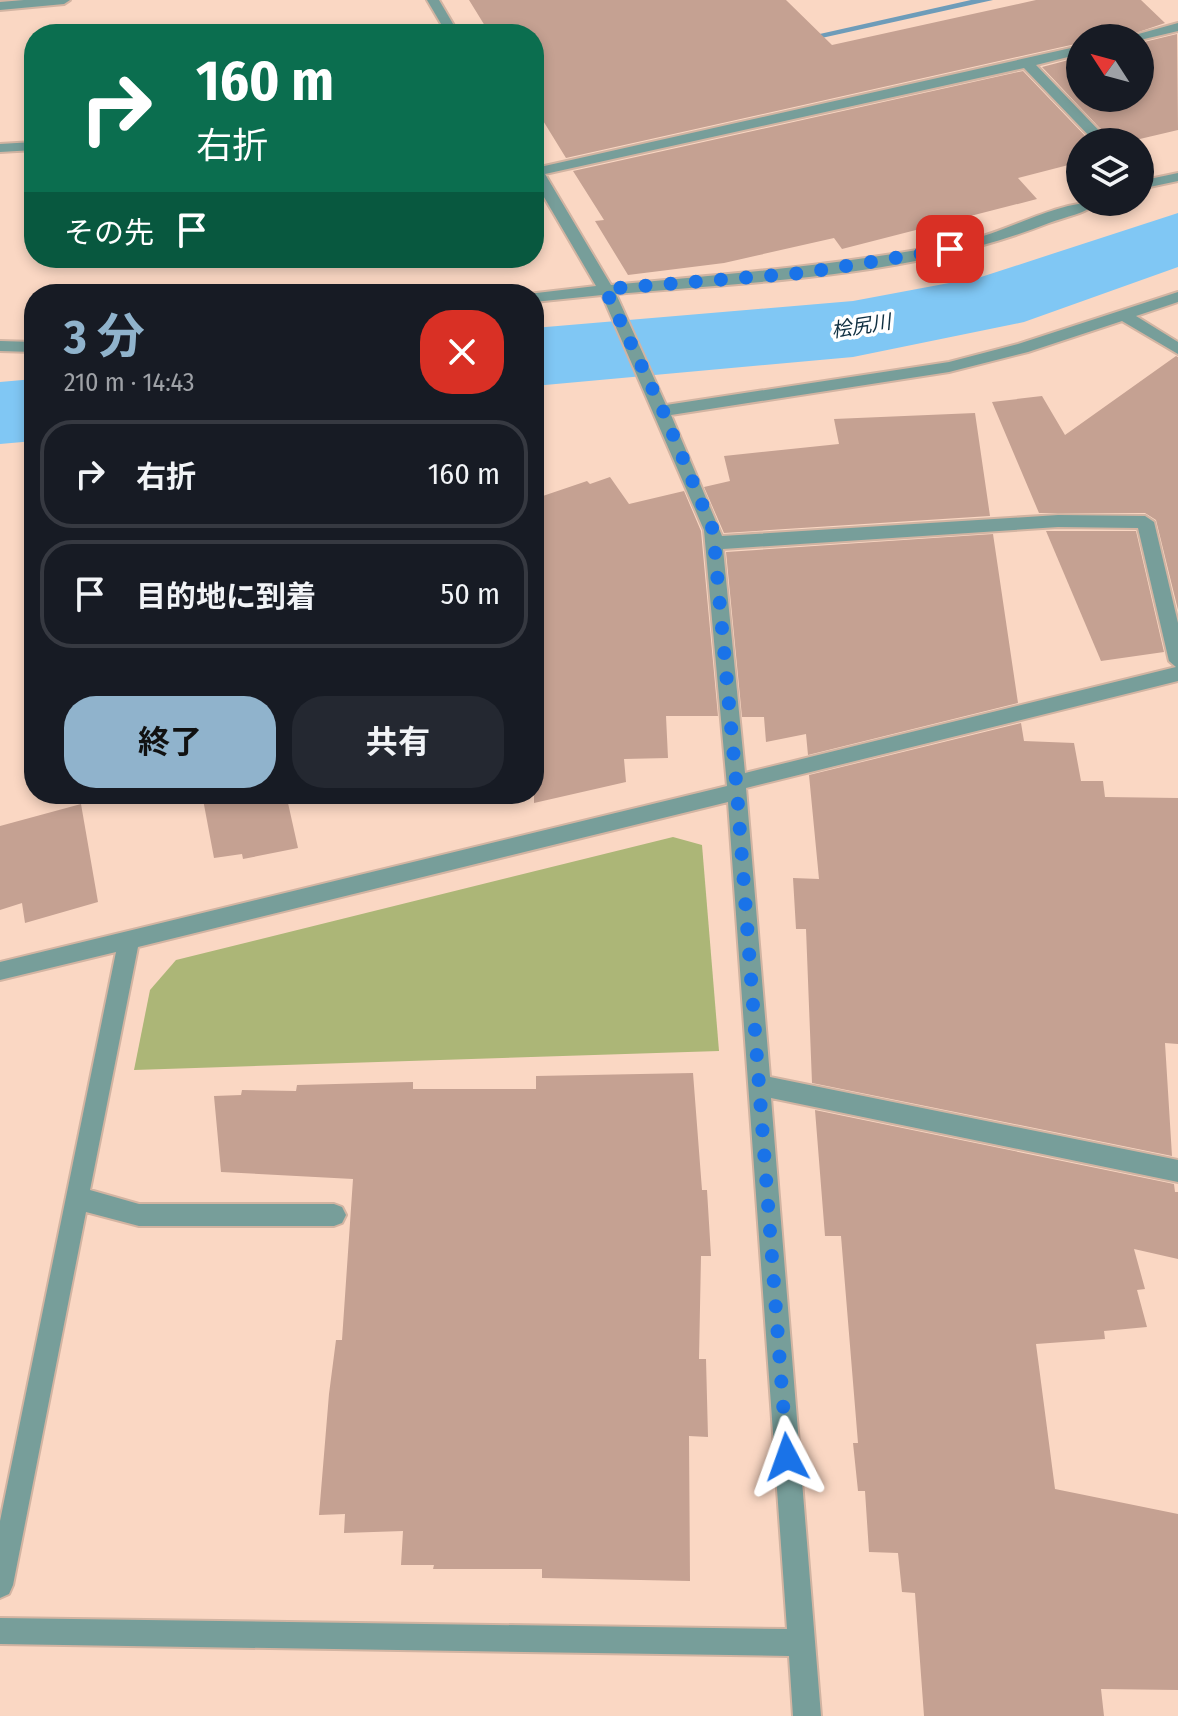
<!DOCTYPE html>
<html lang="ja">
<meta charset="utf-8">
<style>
:root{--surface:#171b24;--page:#242831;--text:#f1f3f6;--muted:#9ea1a6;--line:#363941;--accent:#90b3cc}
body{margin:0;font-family:"Fira Sans Condensed","Noto Sans JP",sans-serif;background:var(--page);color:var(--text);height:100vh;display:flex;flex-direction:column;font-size:30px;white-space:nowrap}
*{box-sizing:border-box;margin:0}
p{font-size:26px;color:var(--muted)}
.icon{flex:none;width:44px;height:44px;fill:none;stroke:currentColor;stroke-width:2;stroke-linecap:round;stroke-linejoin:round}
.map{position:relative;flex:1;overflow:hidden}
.sheet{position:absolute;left:24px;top:284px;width:520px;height:520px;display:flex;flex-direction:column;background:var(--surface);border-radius:32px;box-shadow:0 4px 12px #0003}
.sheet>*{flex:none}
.top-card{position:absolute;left:24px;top:24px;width:520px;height:244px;border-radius:32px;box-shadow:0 4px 12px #0003;background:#0b6e4f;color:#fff;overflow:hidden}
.needle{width:52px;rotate:306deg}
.tools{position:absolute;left:1066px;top:24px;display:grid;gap:16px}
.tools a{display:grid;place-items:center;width:88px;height:88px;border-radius:50%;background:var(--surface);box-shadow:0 4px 12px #0003;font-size:40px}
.pin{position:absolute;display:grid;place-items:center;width:68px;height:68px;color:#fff;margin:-34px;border-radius:16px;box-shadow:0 4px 12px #0006}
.me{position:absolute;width:88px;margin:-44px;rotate:356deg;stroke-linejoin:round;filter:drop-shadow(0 0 6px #0008)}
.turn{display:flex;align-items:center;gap:28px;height:168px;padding:0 40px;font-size:36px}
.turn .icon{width:104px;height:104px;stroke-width:2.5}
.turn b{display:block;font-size:56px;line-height:68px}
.then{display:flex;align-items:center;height:76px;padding:0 40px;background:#0003;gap:16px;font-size:30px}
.round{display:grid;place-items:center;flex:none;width:84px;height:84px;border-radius:32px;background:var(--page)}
.headline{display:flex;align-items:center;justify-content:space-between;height:136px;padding:0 40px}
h1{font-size:48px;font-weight:700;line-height:60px;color:var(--accent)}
.action{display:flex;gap:16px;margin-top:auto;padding:16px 40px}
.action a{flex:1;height:92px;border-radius:32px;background:var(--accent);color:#111;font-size:32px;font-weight:700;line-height:92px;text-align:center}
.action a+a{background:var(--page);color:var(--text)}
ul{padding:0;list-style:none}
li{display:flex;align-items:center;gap:24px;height:108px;margin:0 16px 12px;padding:0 24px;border:4px solid var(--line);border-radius:32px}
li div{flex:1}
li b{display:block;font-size:30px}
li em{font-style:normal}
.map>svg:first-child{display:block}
.green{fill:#acb677}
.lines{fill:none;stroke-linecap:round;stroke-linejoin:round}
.stream{fill:#6e9cb9;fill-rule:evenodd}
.river{fill:#80c7f4;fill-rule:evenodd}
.building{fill:#c5a192}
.minor-casing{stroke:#d2b4a2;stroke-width:4}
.minor{fill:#779e9a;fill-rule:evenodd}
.route{stroke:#1a73e8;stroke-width:14;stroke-dasharray:0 25.2}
.labels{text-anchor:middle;stroke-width:7;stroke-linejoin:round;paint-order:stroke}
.far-water-label{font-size:20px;font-style:italic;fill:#0f2f41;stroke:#fff}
</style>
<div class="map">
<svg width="1178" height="1716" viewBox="0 0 1178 1716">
<rect width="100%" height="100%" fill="#fad7c3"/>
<!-- green -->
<path class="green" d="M673,837L702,845L719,1051L134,1070L150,990L176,960Z"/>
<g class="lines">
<!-- stream -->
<path class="stream" d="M971,0H993L799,43L793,40Z"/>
<!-- river -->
<g class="river">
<path d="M1178,213V267L1024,322L853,357L534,386V328L853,301L981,277Z"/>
<path d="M34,379V441L0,444V382Z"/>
</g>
</g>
<!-- building -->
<g class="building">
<path d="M469,0H786L832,45L1036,0H1141L1165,23L1121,38H1080V43L566,158L534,106V34H490Z"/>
<path d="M1177,34L1178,130L1127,142H1113L1042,67L1080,57V98H1140V43Z"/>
<path d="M1023,71L1091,142H1080V162L1018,178L1037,199L842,249L834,238L724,263L628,275L595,221L604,220L573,171Z"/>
<path d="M1176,356L1178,357V610L1156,520L1145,513H1039L992,402L1042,396L1065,435Z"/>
<path d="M975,413L990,516L724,533L704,487L730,481L724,456L839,444L834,419Z"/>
<path d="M610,477L629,504L684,491L701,531L718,716H666L668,758L624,759L626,782L534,803V499L587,481L590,484Z"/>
<path d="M1046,531H1136L1164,652L1101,661Z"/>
<path d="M993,534L1018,703L808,755L806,734L766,742L764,717H742L726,552Z"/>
<path d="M1021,723L1024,741L1074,743L1081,781H1103L1105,797L1178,798V1044L1165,1043L1172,1156L812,1083L806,929H796L793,878L819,879L809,775Z"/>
<path d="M202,794H286L298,848L243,859L242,854L214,858Z"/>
<path d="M81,804L98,902L25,923L22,903L0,910V826Z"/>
<path d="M693,1073L702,1190H707L711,1256H701L699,1359H706L708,1437L689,1436L690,1581L542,1578V1569H433L434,1565H401L403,1531L344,1533L345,1514L319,1515L329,1394L336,1340H342L353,1179L221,1172L214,1096L241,1095L242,1090L296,1091L297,1085L413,1082V1089H536V1076Z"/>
<path d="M815,1110L1174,1184L1175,1192H1178V1259L1134,1249L1145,1289L1137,1290L1147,1327L1104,1331L1105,1339L1036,1344L1055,1489L1178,1514V1690L1101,1689L1104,1716H924L915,1593L902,1592L898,1553L869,1552L865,1491H858L853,1443H858L841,1236H825Z"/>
</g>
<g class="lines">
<!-- minor casing -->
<g class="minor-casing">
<g id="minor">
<path d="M24,0H70L64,4L0,10V2Z"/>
<path d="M427,0H439L459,34H447Z"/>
<path d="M1178,23V31L1140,40L1124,38Z"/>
<path d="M1080,46V54L1036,65L1110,142H1095L1024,68L545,174L611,285C728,274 845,265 961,242C1007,233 1053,202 1099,202C1087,213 1065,217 1049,223C912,277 761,281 616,294L666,405L949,362L1018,344L1178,292V302L1136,316L1178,342V354L1122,321L1028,352L949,372L671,415L722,536L1058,515L1145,516L1154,522L1178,623V681L746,788L770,1077L1178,1160V1182L771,1098L821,1716H793L789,1656L0,1644V1618L787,1629L728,802L138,947L90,1190L139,1204H334L342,1207L346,1215L342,1223L334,1226H139L86,1212L13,1585L9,1594L0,1598V1521L116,952L0,980V962L727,786L704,530L602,295L534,302V294H528L596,286L534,180V164L540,167ZM1058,527L1138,528L1169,661L1176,667L745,773L723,549Z"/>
<path d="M34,142V150L0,152V144Z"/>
<path d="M1178,173V181L1140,189V181Z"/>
<path d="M0,341L34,342V352L0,351Z"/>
</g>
</g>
<!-- minor -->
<use href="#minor" class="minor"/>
</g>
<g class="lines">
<!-- route -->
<path class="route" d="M787,1457L737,792L713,530L663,411L605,289L803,273L950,249"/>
</g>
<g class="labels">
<!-- far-water labels -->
<g class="far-water-label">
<text transform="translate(861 326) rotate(-9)" y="7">桧尻川</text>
</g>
</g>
</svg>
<div class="tools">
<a><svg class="needle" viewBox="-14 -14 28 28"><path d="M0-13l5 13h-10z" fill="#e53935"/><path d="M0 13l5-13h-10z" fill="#9ea1a6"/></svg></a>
<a><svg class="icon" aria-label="layers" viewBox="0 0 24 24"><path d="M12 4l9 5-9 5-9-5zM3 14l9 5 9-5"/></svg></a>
</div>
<div class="pin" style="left:950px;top:249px;background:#d93025"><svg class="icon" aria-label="arrive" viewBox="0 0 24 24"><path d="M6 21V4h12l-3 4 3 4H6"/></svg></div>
<svg class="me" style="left:787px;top:1457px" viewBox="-20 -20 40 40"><path d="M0-17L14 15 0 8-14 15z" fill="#1a73e8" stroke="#fff" stroke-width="4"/></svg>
<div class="top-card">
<div class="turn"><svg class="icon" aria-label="right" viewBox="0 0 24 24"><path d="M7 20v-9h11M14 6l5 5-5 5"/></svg><div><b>160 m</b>右折</div></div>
<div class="then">その先<svg class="icon" aria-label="arrive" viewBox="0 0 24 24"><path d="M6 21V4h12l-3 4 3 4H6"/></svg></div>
</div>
<section class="sheet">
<div class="headline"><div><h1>3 分</h1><p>210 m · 14:43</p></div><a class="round" style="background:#d93025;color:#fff"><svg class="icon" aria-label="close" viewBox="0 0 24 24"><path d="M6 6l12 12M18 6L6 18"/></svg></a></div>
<ul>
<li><svg class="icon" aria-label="right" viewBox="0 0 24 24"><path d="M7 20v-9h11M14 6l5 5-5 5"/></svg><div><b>右折</b></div><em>160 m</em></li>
<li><svg class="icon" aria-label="arrive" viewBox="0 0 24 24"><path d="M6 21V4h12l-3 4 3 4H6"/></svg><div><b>目的地に到着</b></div><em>50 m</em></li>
</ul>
<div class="action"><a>終了</a><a>共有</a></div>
</section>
</div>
